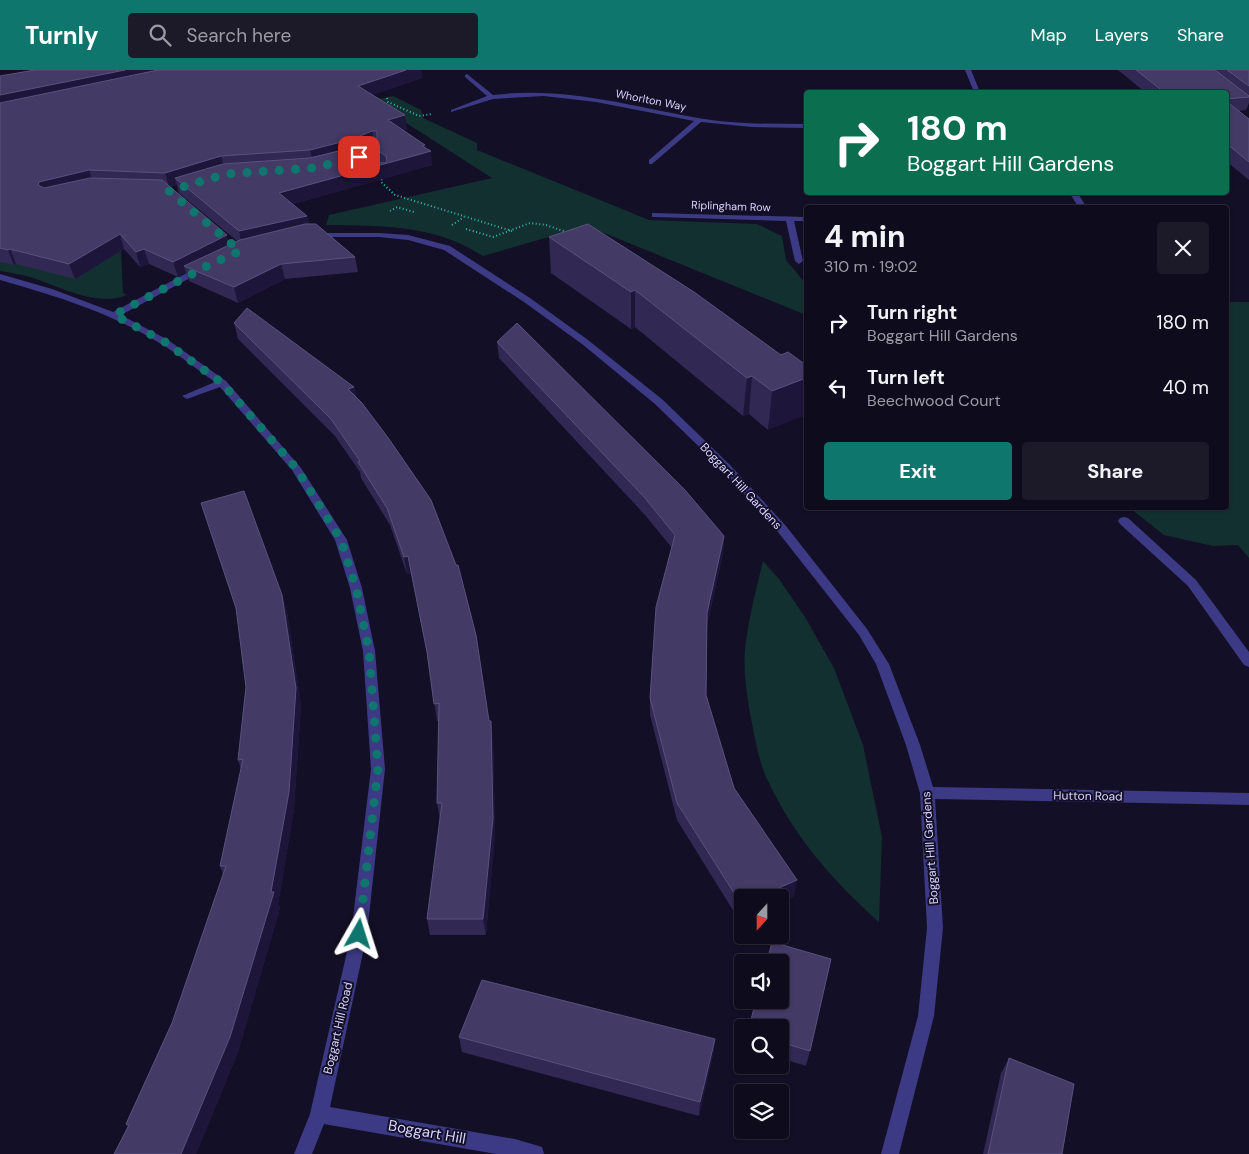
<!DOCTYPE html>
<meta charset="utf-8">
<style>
:root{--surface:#0e0b1c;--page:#1c1929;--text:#f1f3f6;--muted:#9b9ba3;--line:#2e2b3b;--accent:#0f766e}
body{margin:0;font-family:"DM Sans",sans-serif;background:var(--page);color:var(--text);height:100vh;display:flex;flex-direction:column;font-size:19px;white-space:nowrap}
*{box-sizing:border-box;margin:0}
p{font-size:16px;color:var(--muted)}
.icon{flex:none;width:28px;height:28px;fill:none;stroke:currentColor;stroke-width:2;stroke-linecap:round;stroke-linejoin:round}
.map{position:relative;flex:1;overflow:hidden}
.drawer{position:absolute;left:804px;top:135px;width:425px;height:305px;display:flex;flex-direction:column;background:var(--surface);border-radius:5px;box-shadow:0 1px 4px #0004,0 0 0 1px var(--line)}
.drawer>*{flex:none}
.banner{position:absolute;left:804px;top:20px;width:425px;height:105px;border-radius:5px;box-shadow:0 1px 4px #0004,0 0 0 1px var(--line);background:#0b6e4f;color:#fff;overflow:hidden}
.needle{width:32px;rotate:201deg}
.fabs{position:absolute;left:734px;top:819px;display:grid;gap:10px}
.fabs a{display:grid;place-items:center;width:55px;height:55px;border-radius:5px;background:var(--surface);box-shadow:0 1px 4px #0004,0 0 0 1px var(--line);font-size:25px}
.pin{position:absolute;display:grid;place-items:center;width:42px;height:42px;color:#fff;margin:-21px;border-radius:10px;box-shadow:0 2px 8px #0006}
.me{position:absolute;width:55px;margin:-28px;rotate:6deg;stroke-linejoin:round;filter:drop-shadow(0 0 4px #0008)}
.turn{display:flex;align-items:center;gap:18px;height:105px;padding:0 20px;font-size:22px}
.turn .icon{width:65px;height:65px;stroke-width:2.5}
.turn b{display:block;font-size:35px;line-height:42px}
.round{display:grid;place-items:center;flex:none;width:52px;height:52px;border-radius:5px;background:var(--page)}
.overview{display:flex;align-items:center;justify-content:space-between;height:85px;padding:0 20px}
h1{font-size:30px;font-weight:700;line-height:38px}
.button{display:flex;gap:10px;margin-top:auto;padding:10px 20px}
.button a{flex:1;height:58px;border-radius:5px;background:var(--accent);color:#fff;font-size:20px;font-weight:700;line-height:58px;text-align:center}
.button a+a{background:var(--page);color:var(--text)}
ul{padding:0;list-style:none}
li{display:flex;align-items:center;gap:15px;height:65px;padding:0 20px}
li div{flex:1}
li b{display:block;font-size:19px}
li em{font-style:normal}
header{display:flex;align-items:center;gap:30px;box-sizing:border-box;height:70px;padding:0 25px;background:var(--accent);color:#fff}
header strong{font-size:24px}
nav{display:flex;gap:28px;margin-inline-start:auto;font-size:18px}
.search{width:350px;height:45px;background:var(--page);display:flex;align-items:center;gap:12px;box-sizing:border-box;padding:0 18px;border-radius:5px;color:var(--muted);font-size:19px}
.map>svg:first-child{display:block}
.green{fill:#12302f}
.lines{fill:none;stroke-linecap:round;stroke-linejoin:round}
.path{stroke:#2fb8b0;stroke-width:2;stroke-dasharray:1 2.5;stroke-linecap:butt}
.minor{fill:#3d3a85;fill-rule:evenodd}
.wall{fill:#312854;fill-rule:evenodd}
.shaded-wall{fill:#1d163a}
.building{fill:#433a66;stroke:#5a527e}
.route{stroke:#0f766e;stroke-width:9;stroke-dasharray:0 16.2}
.labels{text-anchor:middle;stroke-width:4;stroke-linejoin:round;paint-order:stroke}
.far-street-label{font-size:11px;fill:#d9d4ff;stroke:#130f26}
.street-label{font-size:12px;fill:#d9d4ff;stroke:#130f26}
.near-street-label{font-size:15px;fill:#d9d4ff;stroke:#130f26}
</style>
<header>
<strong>Turnly</strong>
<div class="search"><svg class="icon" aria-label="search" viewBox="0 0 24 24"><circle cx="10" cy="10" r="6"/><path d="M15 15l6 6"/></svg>Search here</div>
<nav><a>Map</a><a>Layers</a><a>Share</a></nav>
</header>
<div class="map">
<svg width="1249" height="1084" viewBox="0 0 1249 1084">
<rect width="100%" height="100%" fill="#130f26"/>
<!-- green -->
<g class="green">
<path d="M393,26L421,40L423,48L477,73V80L649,150L757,154L782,166L786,190L806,214V245L587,156L483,186C433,154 383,156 326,155L329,145L492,108L375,33L379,29Z"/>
<path d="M0,136L120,158L123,223L127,225C96,238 60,216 30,207C20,204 10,203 0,201Z"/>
<path d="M1226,232H1249V488L1238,475L1213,476L1164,465L1130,438H1226Z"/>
<path d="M763,491L779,509L805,547L834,598L863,675L882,767L879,852C834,812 795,768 769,713C759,694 755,669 751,648C747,626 743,602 745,580C748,550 756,520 763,491Z"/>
</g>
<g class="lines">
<!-- path -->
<g class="path">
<path d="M387,28L388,32L419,46L432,44"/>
<path d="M383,106L381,112L395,125L512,161"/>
<path d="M390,141L397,137L414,142"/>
<path d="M452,155L464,147"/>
<path d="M466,159L493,167L530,153L546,155L569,163"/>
</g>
<!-- minor -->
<g class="minor">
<path d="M965,0H971L980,22H974Z"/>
<path d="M467,4L493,25C568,16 632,37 704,49C737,54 772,54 806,54V58L752,57L701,52L652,94H649V90L694,51L596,32L544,26L493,29L451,42V40L487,26L465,7V5Z"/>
<path d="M1069,122H1077L1087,138H1079Z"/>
<path d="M652,143L806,147V151H794L803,191L799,194L795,191L786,151L655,147H652Z"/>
<path d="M309,163H379L408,165L450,176L530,228L588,270L663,330L730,395L786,456L867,559L889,594L920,675L933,717L1249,723V735L935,729L943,858L934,946L899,1084H881L918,946L927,858L920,723L906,675L876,594L859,565L778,462L722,399L655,334L582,274L524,232L444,180L408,170L379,167H309Z"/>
<path d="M202,195L205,196V200L121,245L168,270L226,311L301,398L347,470L362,518L375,581L385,699L367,864L330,1037L515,1069L542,1077L544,1084H496L324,1054L312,1084H294L310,1044L351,864L371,699L363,581L350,518L335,470L292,400L220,317L187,329L182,326L215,312C197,300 180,285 161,274C112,243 56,226 0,210V204L52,219L113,242Z"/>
<path d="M1124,447L1128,448L1196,510L1249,582V597L1244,595L1188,516L1120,454L1118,451L1120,448Z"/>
</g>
</g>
<!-- wall -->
<g class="wall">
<path d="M35,0H421L422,8L372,25L407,59L403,60L425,75L426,78L432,95L293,134L307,146L309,154L355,187L358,202L285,209L238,233L189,211L186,202L178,207L149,194L140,197L124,179L75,209L16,194L14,195L0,192V6ZM368,77L369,87L361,81ZM177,115L179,123L237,171L229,175L170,117Z"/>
<path d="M1118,0H1249V33L1246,40L1239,41L1249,49V110L1226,91V22H1145Z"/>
<path d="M549,167L781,285L768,360L749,344L743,346L635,257L631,259L551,203Z"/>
<path d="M234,253L354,317L356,327L489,651L493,668L495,765L486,865H430L427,849L440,750L437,733L439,651H437L428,589L411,503L407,504L390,455L361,408L360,402L335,366L238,269Z"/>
<path d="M497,272L724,466L723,483L707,556L706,625L734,718L794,826L780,832V828L739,850L677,750L650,645V628L672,478L645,445L499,288Z"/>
<path d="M282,525L287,542L301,635L294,739L278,834L280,838L238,982L196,1084H114L128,1058L126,1054L172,953L223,804L220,796L241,699L238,690L246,617Z"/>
<path d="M780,958L810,981L806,996L780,988Z"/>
<path d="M459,967L715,969L713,985L699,1046L462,982Z"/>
<path d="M1009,988L1062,1084H983L1001,1003Z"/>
</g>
<!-- shaded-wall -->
<g class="shaded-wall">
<path d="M125,0H192L0,40V25Z"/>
<path d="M406,0H421L422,8L360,29L358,16Z"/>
<path d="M405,45L407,59L390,63L388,50Z"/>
<path d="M372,61L374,74L367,73L368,77L355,83L313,94L310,80Z"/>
<path d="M425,75L426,83L431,81L432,95L283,137L279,123L423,84L422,76Z"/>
<path d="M221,86L225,100L175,108L177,115L169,117L165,103Z"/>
<path d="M89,100L94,114L44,126L38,115L39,112Z"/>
<path d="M307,146L310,161L242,176L239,161Z"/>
<path d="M120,164L124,179L75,209L69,194Z"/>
<path d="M227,165L231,180L184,196L186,202L178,207L173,192Z"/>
<path d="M10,179L16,194L14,195L8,180Z"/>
<path d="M144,179L149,194L140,197L136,182Z"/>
<path d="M281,194L285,209L238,233L234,217Z"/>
<path d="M635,220V257L631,259V222Z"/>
<path d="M752,306L749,344L743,346L747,308Z"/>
<path d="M806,308V345L768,360L772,321Z"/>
<path d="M354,317L357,333L348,319Z"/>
<path d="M724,466L723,483L706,560L707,543Z"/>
<path d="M408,486L411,503L407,504L404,487Z"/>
<path d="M282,525L287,542L301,635L294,739L278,834L280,838L238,982L196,1084H181L271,822Z"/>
<path d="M491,651L493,668L495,765L486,865L483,849Z"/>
<path d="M797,810L794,826L780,832V828H756Z"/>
<path d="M742,833V849L739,850L741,834Z"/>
<path d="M715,969L713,985L699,1046L700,1032Z"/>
</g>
<!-- building -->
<g class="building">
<path d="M35,0H125L0,25V6Z"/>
<path d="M158,0H406L358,16L405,45L388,50L425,75L422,76L431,81L279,123L307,146L239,161L175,108L223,94L310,88L355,77L378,92L385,93L387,91L386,86L367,73L377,68V61H372L353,69L310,80L221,86L165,103L89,100L39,112L38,115L44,118L90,108L162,110L227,165L173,192L144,179L136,182L120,164L69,194L10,179L8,180L0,178V33Z"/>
<path d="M1136,0H1215L1249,26V27L1226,29V22H1164Z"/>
<path d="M1227,0H1249V16Z"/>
<path d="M1226,31L1249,49V92L1226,73Z"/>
<path d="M305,154H316L355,187L281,194L234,217L184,196L240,170Z"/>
<path d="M588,154L694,222L781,285L788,282L806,295V308L772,321L752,306L747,308L635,220L631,222L549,167Z"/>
<path d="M247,238L354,317L348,319L362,333L389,369L431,430L456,495H458L476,565L489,651H491L493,748L483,849H427L442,733H437L439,633L434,634L427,582L408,486L404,487L387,438L358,392L360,391L331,349L234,253Z"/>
<path d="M517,253L685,420L724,466L707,543L706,625L734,718L797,810L756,828H742V833L741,834L677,733L650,628L656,537L675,465L645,428L497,272Z"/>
<path d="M244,421L282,525L296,618L289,722L271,822H274L230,967L181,1084H114L129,1055L126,1054L172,953L226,796H220L243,689L238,690L246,617L236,538L201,433Z"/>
<path d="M772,872L831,889L810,981L780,972V958H749L756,930H780V892H767Z"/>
<path d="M482,910L715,969L700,1032L459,967Z"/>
<path d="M1009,988L1074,1014L1062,1084H988Z"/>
</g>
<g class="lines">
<!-- route -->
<path class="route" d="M359,87L313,98L226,104L169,121L240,181L209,195L114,245L165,272L222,313L296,398L341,470L356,518L369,581L378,699L359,864"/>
</g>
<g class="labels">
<!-- far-street labels -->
<g class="far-street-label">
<text transform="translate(651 30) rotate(11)" y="4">Whorlton Way</text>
<text transform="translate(731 136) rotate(2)" y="4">Riplingham Row</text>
</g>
<!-- street labels -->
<g class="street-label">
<text transform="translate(741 416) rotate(47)" y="4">Boggart Hill Gardens</text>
<text transform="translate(1088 726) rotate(1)" y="4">Hutton Road</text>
<text transform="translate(930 778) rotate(-94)" y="4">Boggart Hill Gardens</text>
<text transform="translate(338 958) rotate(-77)" y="4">Boggart Hill Road</text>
</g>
<!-- near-street labels -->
<g class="near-street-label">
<text transform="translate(427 1062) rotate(10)" y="5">Boggart Hill</text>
</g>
</g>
</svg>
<div class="fabs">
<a><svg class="needle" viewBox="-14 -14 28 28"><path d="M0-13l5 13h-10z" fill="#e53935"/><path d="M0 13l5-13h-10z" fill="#9b9ba3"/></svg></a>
<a><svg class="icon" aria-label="sound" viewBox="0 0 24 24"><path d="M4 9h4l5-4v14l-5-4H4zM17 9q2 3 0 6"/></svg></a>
<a><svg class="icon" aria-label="search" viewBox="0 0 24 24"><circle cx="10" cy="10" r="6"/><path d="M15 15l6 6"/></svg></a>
<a><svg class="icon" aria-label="layers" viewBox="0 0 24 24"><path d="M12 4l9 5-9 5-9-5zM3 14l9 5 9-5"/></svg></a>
</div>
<div class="pin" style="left:359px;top:87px;background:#d93025"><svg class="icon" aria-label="arrive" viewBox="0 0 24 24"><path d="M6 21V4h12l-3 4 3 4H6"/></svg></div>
<svg class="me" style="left:359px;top:864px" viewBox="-20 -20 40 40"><path d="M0-17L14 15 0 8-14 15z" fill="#0f766e" stroke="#fff" stroke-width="4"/></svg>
<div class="banner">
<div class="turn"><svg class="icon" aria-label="right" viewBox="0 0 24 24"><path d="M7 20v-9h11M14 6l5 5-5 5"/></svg><div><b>180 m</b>Boggart Hill Gardens</div></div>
</div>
<section class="drawer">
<div class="overview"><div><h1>4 min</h1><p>310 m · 19:02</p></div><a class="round"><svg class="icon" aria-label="close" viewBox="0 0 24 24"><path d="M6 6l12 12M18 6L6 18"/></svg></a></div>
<ul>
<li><svg class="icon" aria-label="right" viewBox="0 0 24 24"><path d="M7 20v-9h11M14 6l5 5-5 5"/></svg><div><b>Turn right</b><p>Boggart Hill Gardens</p></div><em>180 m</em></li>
<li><svg class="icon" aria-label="left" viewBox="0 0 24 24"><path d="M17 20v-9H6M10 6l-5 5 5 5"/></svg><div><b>Turn left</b><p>Beechwood Court</p></div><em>40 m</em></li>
</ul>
<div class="button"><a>Exit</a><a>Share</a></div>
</section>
</div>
